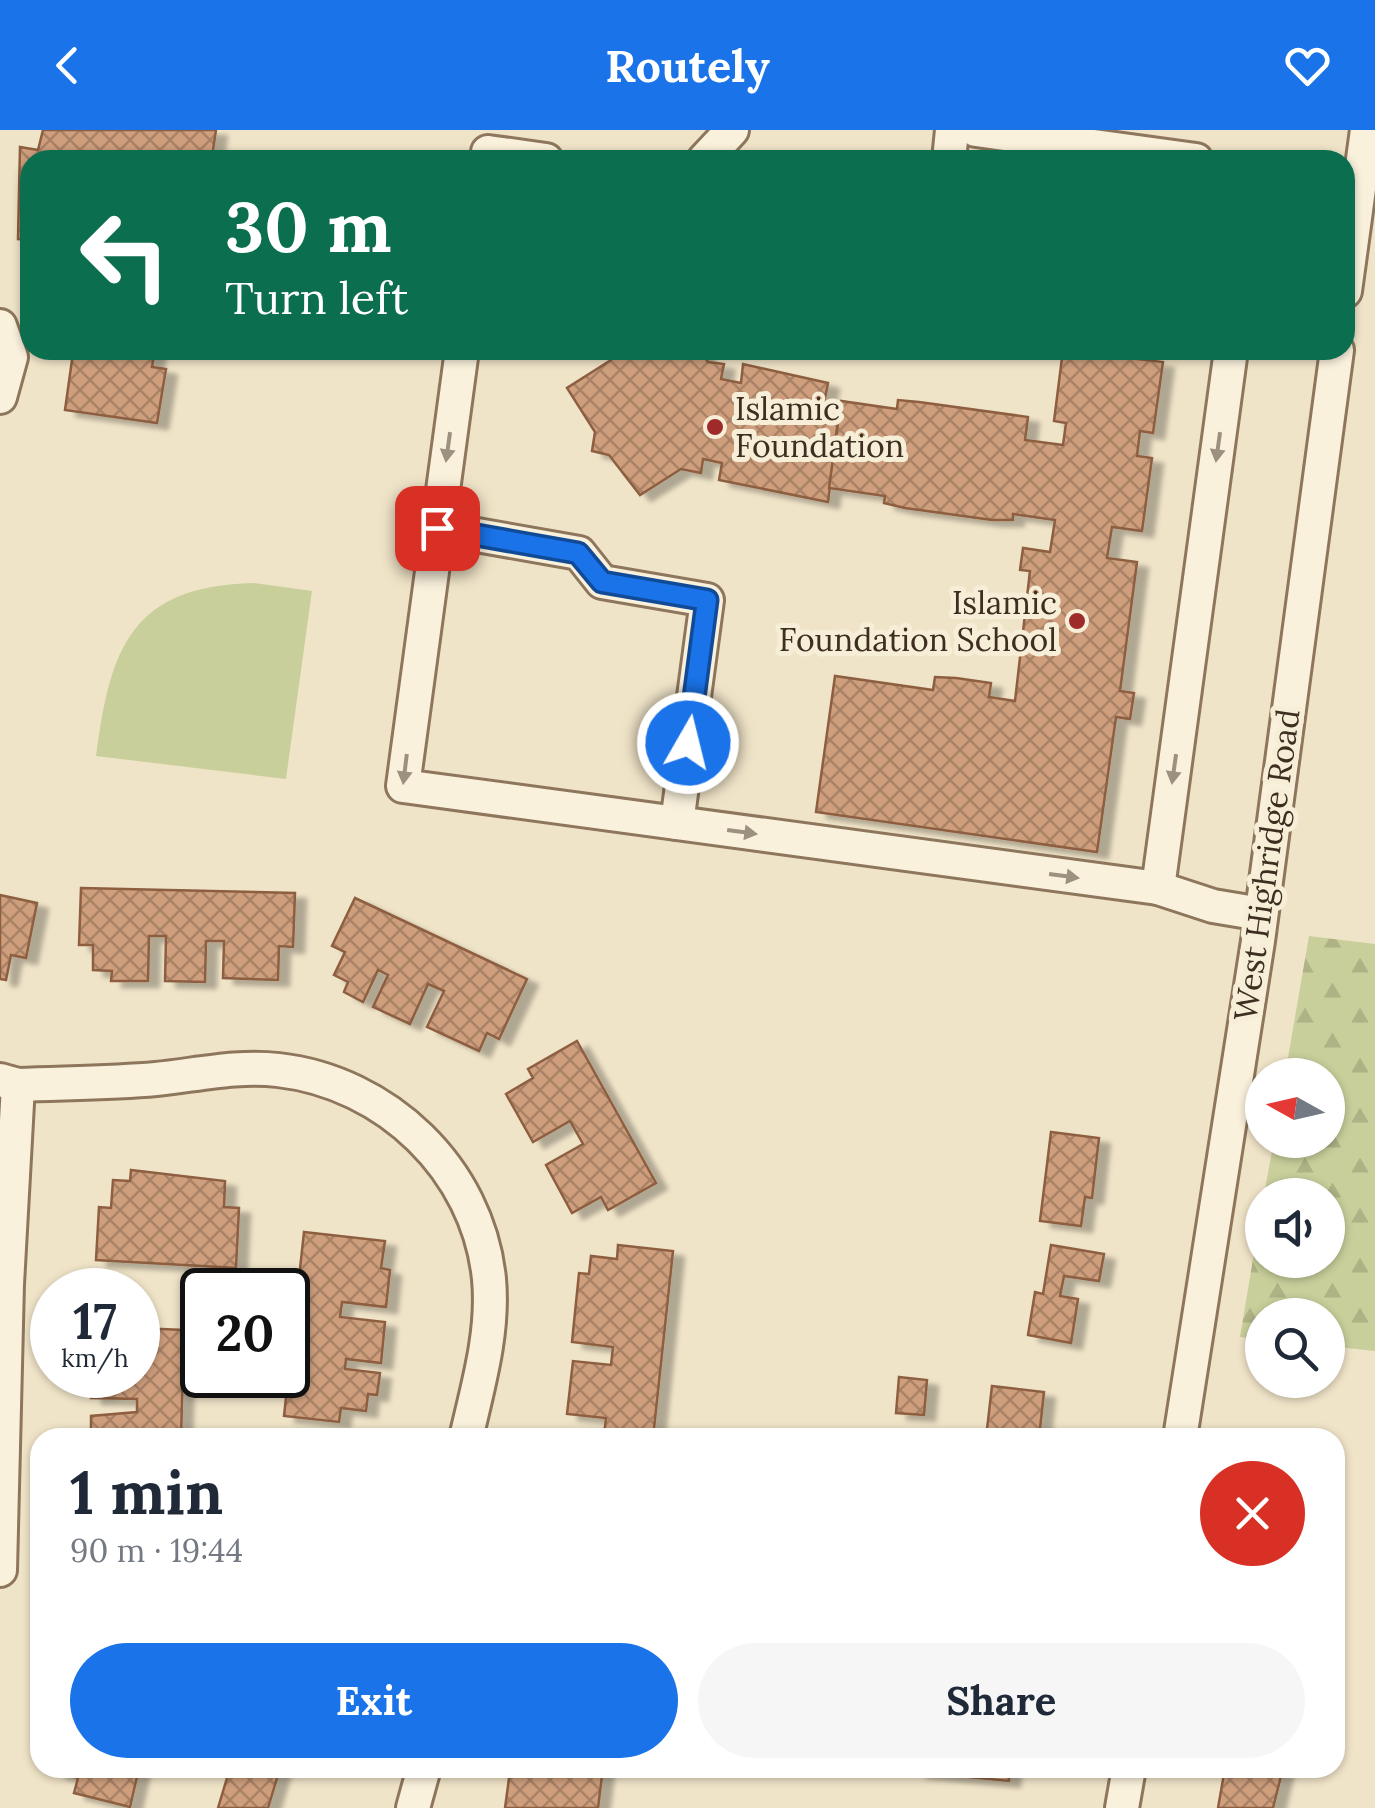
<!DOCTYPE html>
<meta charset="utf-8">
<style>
:root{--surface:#fff;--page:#f6f6f7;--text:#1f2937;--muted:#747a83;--accent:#1a73e8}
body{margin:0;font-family:Lora,serif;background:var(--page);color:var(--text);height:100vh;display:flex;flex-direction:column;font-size:38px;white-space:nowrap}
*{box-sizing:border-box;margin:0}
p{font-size:32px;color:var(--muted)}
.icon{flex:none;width:55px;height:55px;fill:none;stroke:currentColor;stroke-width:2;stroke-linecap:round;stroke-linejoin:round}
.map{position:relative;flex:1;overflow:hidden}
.sheet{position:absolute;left:30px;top:1298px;width:1315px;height:350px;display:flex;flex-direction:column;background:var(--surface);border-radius:30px;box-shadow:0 2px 8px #0004}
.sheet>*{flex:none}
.top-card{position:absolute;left:20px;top:20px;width:1335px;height:210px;border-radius:30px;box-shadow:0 2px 8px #0004;background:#0b6e4f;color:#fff;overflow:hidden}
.needle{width:65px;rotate:278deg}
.fabs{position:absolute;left:1245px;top:928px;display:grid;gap:20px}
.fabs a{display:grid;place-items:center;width:100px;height:100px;border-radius:50%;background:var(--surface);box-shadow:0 2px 8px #0004;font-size:50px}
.speed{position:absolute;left:30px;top:1138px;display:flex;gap:20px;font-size:50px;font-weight:700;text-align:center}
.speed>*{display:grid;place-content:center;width:130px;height:130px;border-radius:50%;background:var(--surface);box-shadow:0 2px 8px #0004;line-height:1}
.speed small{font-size:25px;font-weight:400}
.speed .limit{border:5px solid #111;border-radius:15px;background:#fff;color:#111}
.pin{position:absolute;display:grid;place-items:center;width:85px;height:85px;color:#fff;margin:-42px;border-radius:20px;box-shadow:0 5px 15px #0006}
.me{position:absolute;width:110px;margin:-55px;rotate:8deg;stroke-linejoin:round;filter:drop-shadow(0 0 8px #0008)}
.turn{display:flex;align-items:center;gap:35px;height:210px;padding:0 40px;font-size:45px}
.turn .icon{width:130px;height:130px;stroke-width:2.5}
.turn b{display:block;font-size:70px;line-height:85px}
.round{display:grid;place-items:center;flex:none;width:105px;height:105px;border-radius:52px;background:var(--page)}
.head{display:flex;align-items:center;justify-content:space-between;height:170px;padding:0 40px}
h1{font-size:60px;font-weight:700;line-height:75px}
.primary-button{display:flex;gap:20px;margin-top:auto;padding:20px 40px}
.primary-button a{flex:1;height:115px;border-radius:60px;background:var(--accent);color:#fff;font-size:40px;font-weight:700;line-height:115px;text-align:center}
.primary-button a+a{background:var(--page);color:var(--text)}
header{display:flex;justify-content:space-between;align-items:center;height:130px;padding:0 40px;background:var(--accent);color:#fff;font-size:45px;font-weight:700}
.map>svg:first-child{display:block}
.forest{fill:url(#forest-firs)}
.garden{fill:#c9cf9b}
.building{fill:url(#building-cross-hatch);stroke:#8d5f41;stroke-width:2.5;filter:url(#shadow)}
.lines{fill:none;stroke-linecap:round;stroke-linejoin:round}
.minor-casing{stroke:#8d765c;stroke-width:38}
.minor{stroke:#faf1dc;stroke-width:32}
.oneway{fill:#9c907e}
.route-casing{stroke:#114b97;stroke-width:25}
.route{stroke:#1a73e8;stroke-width:18}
.poi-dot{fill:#9e2a2b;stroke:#f7eed8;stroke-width:4}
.labels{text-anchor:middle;stroke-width:10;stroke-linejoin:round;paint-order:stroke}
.poi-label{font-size:32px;fill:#3d2e20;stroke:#f7eed8;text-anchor:start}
.street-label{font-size:32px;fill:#3d2e20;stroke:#f7eed8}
</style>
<header><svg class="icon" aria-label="back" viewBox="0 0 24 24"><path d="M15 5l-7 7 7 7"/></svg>Routely<svg class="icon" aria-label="heart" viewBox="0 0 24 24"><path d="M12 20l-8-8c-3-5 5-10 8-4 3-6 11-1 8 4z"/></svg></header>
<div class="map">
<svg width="1375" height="1678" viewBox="0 0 1375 1678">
<defs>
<pattern id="forest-firs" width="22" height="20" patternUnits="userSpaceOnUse" patternTransform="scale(2.5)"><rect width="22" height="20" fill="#c9cf9b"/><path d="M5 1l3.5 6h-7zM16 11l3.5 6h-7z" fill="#aeb285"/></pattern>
<pattern id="building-cross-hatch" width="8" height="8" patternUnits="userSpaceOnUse" patternTransform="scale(2.5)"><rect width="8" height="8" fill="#cf9f7d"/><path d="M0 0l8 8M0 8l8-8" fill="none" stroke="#a98266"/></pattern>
<filter id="shadow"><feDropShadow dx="11" dy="6" stdDeviation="2.5" flood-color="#0004"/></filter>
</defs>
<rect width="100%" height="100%" fill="#f0e4c8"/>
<!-- forest -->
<path class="forest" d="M1309,806L1375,814V1221L1328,1216V1185H1262V1210L1240,1207L1262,1075V1130H1328V1065H1264L1274,1010H1328V945H1285Z"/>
<!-- garden -->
<path class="garden" d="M254,453L312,461L286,649L96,626C110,518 131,456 254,453Z"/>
<!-- building -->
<g class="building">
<path d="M43,0H216L212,27L238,30H30V110L18,109L20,17L38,20Z"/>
<path d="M70,220H155L152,237L166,239L157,293L65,280L72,230Z"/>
<path d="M613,220H700L708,232L724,234L721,249L741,253L743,234L828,253L821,288L838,292L828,372L719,350L722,333L703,329L701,343L681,339L640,365L609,325L592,321L595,302L567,258L611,230Z"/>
<path d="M1063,220L1163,232L1153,303L1140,301L1137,326L1152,328L1142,401L1112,397L1107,428L1137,432L1120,561L1134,563L1130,589L1116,587L1097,722L816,682L835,546L933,560L935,547L956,548L991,553L989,567L1015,571L1030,441L1020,440L1023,418L1050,422L1055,390L1013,384V390H992L905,378L884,373L885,366L829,358L841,271L897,279L898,270L919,272L1028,287L1025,310L1063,315L1066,293L1054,291Z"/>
<path d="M81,758L295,763L293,817L279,816L278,850L223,848L224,811H206L205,852L165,851L166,806H149L148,851H111L112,841L93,840V815H79Z"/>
<path d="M0,765L37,773L26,828L11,825L6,850L0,849Z"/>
<path d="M355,768L527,849L499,909L487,903L479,921L427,897L444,861L428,854L410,894L373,877L388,845L378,840L363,872L344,862L348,852L334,845L345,822L332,816Z"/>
<path d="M577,911L656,1053L608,1080L601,1067L572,1083L546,1035L583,1014L570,991L533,1012L506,964L533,948L528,939Z"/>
<path d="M1051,1002L1099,1008L1092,1068L1085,1067L1081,1096L1040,1091Z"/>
<path d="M131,1040L225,1051L224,1077L239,1078L236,1138L96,1130L99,1077L111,1078L113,1050L130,1051Z"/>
<path d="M304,1102L385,1111L381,1138L390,1140L386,1177L342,1172L340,1187L385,1192L381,1233L346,1229L345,1239L380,1243L377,1265L368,1264L366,1281L341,1278L339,1292L284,1286Z"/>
<path d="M618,1115L673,1121L653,1308L604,1305L606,1288L567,1284L573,1231L611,1235L613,1217L572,1212L579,1143L589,1144L591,1126L617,1129Z"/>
<path d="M1051,1115L1104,1124L1099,1151L1064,1146L1060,1166L1078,1169L1071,1213L1028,1205L1035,1162L1043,1164Z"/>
<path d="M138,1198L184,1200L181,1308H91V1286L137,1282V1269L91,1268L92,1245H138Z"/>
<path d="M899,1247L927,1250L924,1285L896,1283Z"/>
<path d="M992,1256L1044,1262L1039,1308H986Z"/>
<path d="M56,1638H139L130,1677L74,1663L78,1648L55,1642Z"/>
<path d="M230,1638H280L268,1678H218Z"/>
<path d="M556,1638H603L598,1678H505L510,1641L555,1646Z"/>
<path d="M917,1638H1010L1009,1651L916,1642Z"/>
<path d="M1225,1638H1283L1273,1678H1218Z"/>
</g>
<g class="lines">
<!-- minor casing -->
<g class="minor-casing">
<g id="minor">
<path d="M976,0L1196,30"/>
<path d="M487,30L488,22L546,30"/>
<path d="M704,30L732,0"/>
<path d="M949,30L952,0"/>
<path d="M1345,161L1367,0"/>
<path d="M0,196L11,227L0,267"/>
<path d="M462,220L403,656L1158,758L1213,776L1261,784"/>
<path d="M437,398L579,423L602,452L707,470L677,693"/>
<path d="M1158,758L1231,220"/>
<path d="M0,950L18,955C64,953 111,953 156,949C196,945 238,935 278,940C386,952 478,1039 489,1149C494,1202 478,1256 466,1308"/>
<path d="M1180,1308L1258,811L1337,220"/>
<path d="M0,1440L7,1154L18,955"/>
<path d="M413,1678L424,1638"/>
<path d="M1122,1678L1129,1638"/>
</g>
</g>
<!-- minor -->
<use href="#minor" class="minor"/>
</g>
<!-- one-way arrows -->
<defs><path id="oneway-solid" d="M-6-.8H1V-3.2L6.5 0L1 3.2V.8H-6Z" transform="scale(2.5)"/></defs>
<g class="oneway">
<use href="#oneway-solid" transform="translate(448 317) rotate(98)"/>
<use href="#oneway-solid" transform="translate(1218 317) rotate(98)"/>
<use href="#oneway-solid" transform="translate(405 639) rotate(97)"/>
<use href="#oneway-solid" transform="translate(1174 639) rotate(98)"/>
<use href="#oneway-solid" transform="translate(742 702) rotate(8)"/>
<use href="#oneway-solid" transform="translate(1064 746) rotate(8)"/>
</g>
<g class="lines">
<!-- route casing -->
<g class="route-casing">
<path id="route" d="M437,398L578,423L602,452L707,470L688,613"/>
</g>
<!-- route -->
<use href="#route" class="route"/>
</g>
<!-- markers -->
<g class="poi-dot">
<circle cx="715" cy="297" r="10"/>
<circle cx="1077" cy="491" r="10"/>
</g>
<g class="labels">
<!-- poi labels -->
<g class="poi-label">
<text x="735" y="290">Islamic<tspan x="735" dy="37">Foundation</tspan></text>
<text x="1057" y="484" text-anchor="end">Islamic<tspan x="1057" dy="37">Foundation School</tspan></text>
</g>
<!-- street labels -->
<g class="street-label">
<text transform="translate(1267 735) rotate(-82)" y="11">West Highridge Road</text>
</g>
</g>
</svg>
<div class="fabs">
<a><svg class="needle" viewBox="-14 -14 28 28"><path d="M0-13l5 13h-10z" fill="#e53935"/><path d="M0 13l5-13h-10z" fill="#747a83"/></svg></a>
<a><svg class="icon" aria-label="sound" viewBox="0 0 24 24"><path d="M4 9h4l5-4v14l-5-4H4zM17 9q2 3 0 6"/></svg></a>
<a><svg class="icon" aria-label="search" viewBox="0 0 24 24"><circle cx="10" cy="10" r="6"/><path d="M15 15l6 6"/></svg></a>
</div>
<div class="speed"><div>17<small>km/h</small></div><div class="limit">20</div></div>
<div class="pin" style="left:437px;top:398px;background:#d93025"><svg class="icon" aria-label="arrive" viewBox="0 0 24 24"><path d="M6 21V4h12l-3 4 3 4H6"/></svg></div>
<svg class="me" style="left:688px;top:613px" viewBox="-20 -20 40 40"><circle r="17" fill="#1a73e8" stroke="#fff" stroke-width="3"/><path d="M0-11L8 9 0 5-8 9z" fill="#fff"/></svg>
<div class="top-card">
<div class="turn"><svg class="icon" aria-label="left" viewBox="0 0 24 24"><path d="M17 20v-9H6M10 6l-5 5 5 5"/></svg><div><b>30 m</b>Turn left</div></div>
</div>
<section class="sheet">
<div class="head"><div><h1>1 min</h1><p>90 m · 19:44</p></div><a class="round" style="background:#d93025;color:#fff"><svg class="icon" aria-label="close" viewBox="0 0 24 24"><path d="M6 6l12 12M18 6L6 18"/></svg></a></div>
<div class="primary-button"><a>Exit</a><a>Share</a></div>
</section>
</div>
